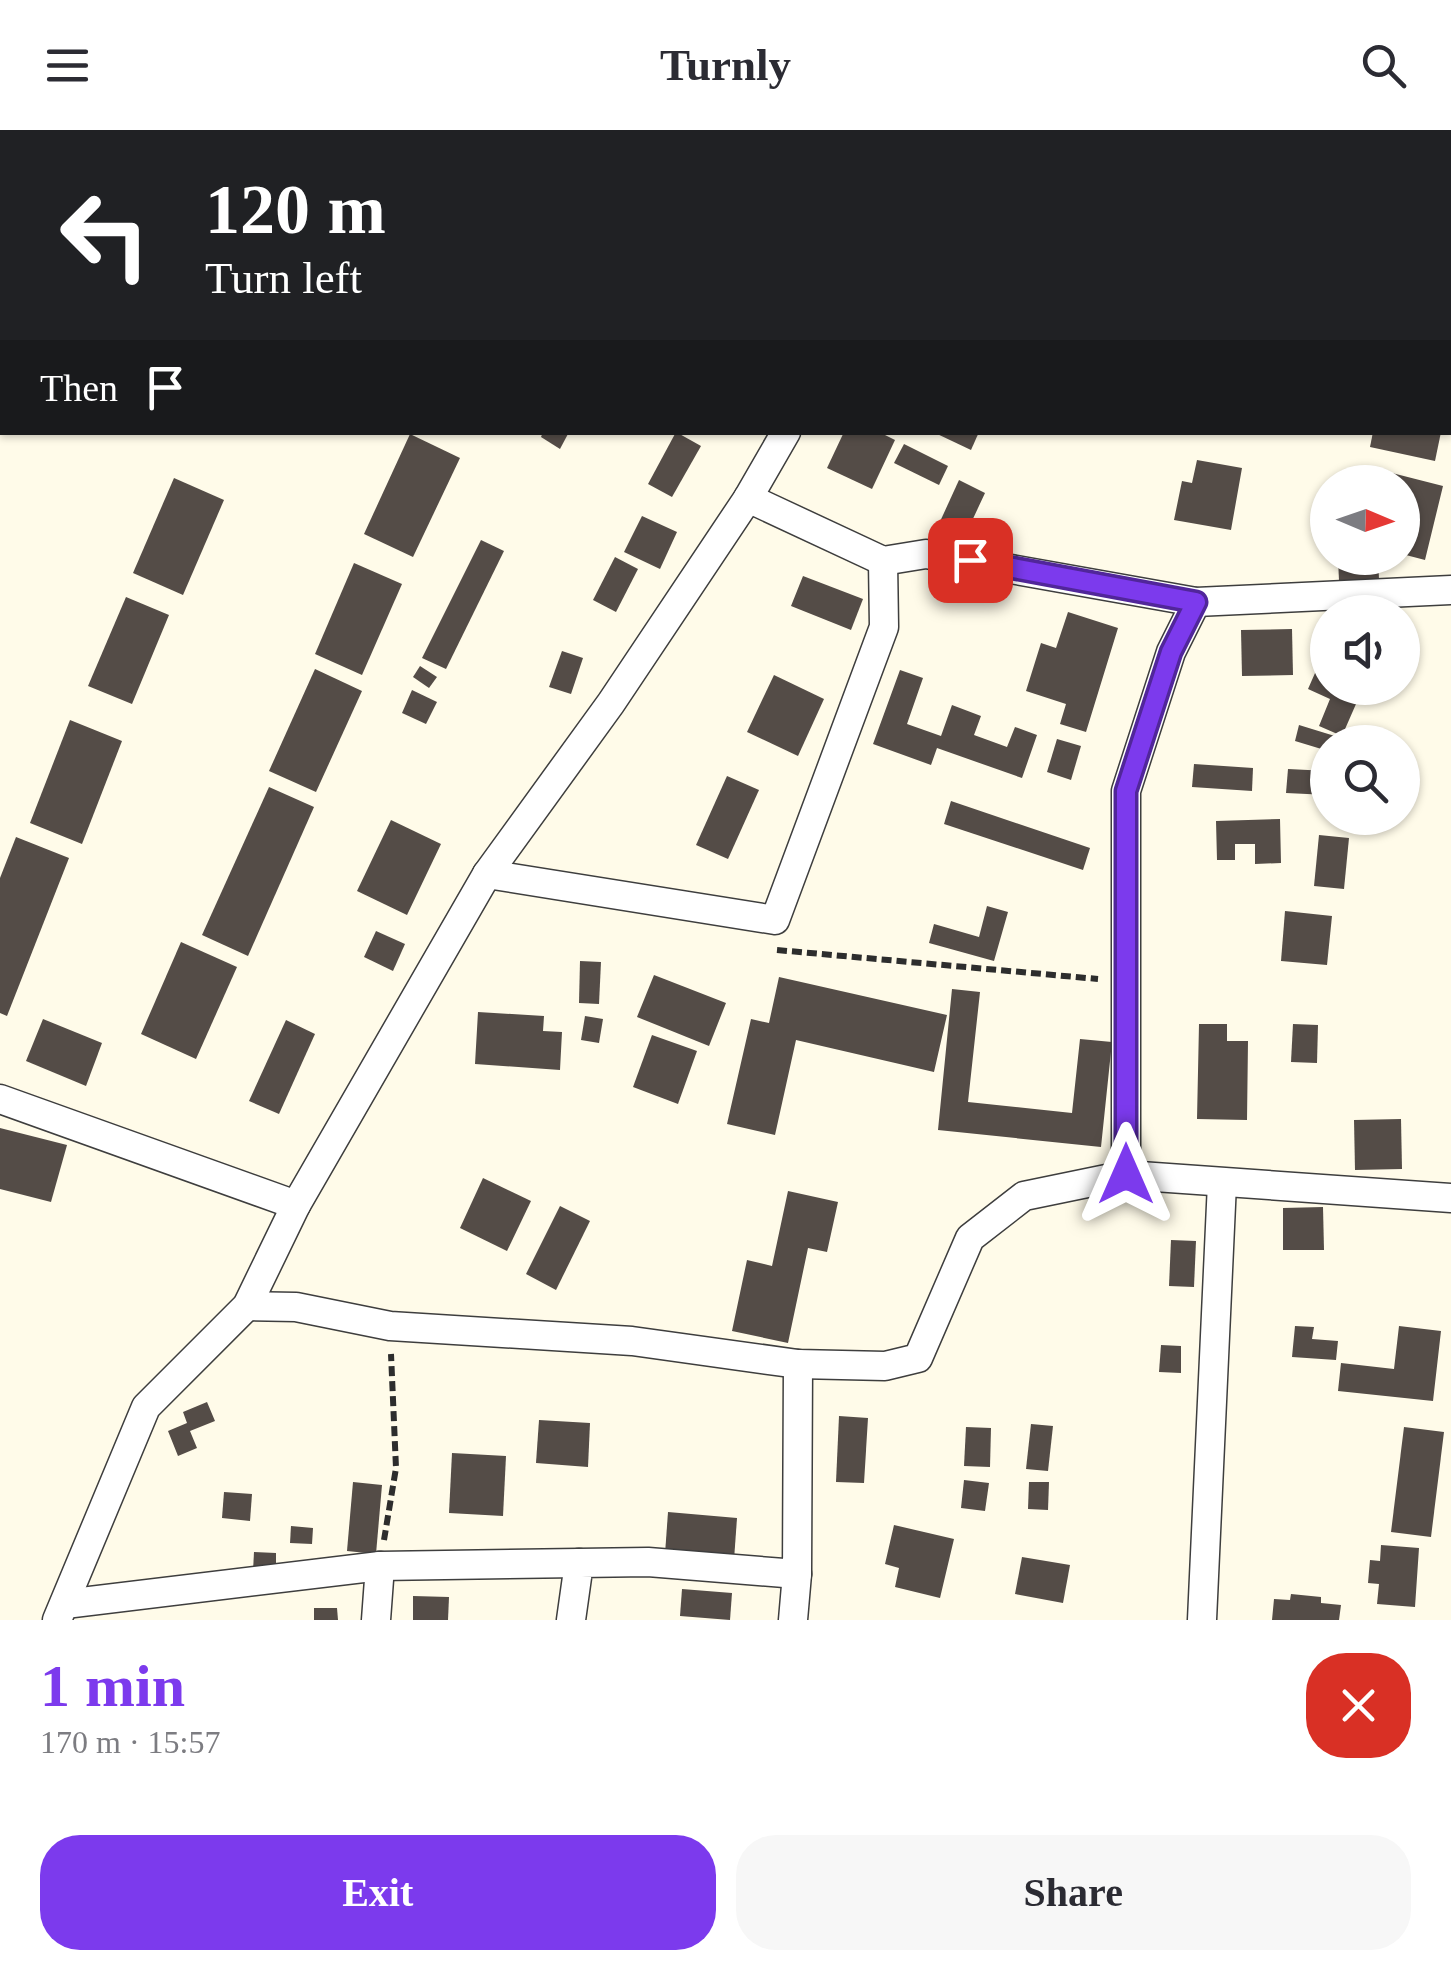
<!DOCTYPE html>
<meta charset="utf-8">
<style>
:root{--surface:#fff;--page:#f7f7f7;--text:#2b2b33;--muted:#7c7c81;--accent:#7c3aed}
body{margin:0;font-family:Georgia,serif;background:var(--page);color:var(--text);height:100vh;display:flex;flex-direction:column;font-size:38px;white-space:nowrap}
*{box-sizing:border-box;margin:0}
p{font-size:32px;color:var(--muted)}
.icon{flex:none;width:55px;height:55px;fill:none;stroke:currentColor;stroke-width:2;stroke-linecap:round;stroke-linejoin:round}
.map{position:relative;height:1490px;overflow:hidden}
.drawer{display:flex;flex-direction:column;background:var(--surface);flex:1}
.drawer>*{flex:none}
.guide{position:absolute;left:0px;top:0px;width:1452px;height:305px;box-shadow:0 2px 8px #0004;background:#202124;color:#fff;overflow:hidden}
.needle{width:65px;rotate:92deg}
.fabs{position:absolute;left:1310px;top:335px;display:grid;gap:20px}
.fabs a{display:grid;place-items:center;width:110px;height:110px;border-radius:50%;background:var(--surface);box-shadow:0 2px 8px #0004;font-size:50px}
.pin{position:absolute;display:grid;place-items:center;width:85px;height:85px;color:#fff;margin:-42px;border-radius:20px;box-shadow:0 5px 15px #0006}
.me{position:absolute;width:110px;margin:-55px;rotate:0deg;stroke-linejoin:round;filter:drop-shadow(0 0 8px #0008)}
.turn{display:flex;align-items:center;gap:35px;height:210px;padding:0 40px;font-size:45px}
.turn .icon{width:130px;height:130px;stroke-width:2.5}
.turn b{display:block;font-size:70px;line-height:85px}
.then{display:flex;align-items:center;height:95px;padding:0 40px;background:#0003;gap:20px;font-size:38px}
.round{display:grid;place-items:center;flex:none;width:105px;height:105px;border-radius:40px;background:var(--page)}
.overview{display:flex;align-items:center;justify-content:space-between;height:170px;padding:0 40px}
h1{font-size:60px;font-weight:700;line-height:75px;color:var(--accent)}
.cta{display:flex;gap:20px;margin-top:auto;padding:20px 40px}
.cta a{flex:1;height:115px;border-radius:40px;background:var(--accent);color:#fff;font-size:40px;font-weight:700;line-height:115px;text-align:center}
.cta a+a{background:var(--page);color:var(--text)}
header{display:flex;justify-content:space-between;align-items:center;height:130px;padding:0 40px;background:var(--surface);font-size:45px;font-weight:700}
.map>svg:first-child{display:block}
.building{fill:#544c47}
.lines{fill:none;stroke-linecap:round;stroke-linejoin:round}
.street-casing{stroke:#3e3e3e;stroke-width:31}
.path{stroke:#2d2d2d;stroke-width:6;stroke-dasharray:10 5;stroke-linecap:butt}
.street{stroke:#fff;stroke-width:28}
.route-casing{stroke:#51269a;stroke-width:25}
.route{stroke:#7c3aed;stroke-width:18}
</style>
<header><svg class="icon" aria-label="menu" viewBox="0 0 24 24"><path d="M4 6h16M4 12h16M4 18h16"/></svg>Turnly<svg class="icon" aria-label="search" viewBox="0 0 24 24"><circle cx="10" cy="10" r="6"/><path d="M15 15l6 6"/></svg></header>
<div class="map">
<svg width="1451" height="1490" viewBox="0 0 1451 1490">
<rect width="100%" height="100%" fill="#fffbe9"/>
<!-- building -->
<g class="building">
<path d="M543,302H569L560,319L541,307Z"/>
<path d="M676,302L701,316L672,367L648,354Z"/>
<path d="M844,302H879L895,310L872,359L827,338Z"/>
<path d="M933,302H979L971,320Z"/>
<path d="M1373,302H1441L1435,331L1370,317Z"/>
<path d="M410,304L460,328L413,427L364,404Z"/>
<path d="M904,314L948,336L939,355L894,333Z"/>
<path d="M1197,330L1242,338L1231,400L1174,390L1182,351L1192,353Z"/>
<path d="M1392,343L1443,356L1425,430L1402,424V352H1390Z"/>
<path d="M174,348L224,370L183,465L133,443Z"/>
<path d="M959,350L985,363L964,408L938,396Z"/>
<path d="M642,386L677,402L660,439L624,422Z"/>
<path d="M481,410L504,421L446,539L422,528Z"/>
<path d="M615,427L638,439L616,482L593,470Z"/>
<path d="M1338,428H1378L1379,449L1339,451Z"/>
<path d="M354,433L402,454L362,545L315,524Z"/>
<path d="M803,446L863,469L851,500L791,476Z"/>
<path d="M126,467L169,485L132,574L88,556Z"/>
<path d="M1068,482L1118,498L1086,602L1060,594L1066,574L1026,561L1041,513L1056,518Z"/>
<path d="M1292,499L1293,545L1242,546L1241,500Z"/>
<path d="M562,521L583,528L571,564L549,557Z"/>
<path d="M1319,534L1328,538V558H1363L1342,606L1319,596L1330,569L1308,559Z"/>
<path d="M420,536L437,547L429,558L413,547Z"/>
<path d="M315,539L362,561L316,662L269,641Z"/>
<path d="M900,540L923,548L907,594L941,606L952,575L981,586L974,605L1007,617L1015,597L1037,605L1022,648L937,618L931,635L873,614Z"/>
<path d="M774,545L824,569L798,626L747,602Z"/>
<path d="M412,560L437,572L426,594L402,583Z"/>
<path d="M70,590L122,611L82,714L30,693Z"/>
<path d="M1299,595L1338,607L1336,612H1328V621L1295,611Z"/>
<path d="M1057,609L1081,616L1071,650L1047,642Z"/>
<path d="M1194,634L1253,638L1252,661L1192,657Z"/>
<path d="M1288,639L1328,641V665L1286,663Z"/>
<path d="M727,646L759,660L728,729L696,715Z"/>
<path d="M269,657L314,677L248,826L202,805Z"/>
<path d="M951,671L1090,718L1083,740L944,694Z"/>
<path d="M1280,689L1281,733L1255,734V714H1235V730H1217L1216,691Z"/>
<path d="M391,690L441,714L407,785L357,761Z"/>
<path d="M1319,705L1349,708L1344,759L1314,756Z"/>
<path d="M16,707L69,728L7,886L0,883V748Z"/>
<path d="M987,776L1008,782L994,831L929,813L934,794L979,807Z"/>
<path d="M1285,781L1332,786L1327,835L1281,831Z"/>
<path d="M376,801L405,814L393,841L364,827Z"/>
<path d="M181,812L237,837L196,929L141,904Z"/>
<path d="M580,831L601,832L599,874L579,873Z"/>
<path d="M654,845L726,873L709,916L637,887Z"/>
<path d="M779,847L947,885L934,942L796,910L775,1005L727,994L751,889L769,893Z"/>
<path d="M952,859L980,862L968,972L1072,983L1080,909L1112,912L1101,1017L938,1000Z"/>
<path d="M478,882L544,886L543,901L562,902L560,940L475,934Z"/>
<path d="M585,886L603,889L599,913L581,910Z"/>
<path d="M43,889L102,913L86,956L26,931Z"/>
<path d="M286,890L315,904L279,984L249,971Z"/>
<path d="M1199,894H1227V911H1248L1247,990L1197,989Z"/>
<path d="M1293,894L1318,895L1317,933L1291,932Z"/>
<path d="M652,905L697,921L678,974L633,957Z"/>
<path d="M1401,989L1402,1039L1355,1040L1354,990Z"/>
<path d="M0,998L67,1015L51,1072L0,1059Z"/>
<path d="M483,1048L531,1071L507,1121L460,1098Z"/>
<path d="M788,1061L838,1072L827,1122L808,1118L788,1213L732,1201L747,1130L772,1136Z"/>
<path d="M560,1076L590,1091L556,1160L526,1144Z"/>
<path d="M1323,1077L1324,1120H1283V1078Z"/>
<path d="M1171,1110L1196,1111L1194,1157L1169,1156Z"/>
<path d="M1295,1196L1314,1197L1312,1209L1338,1211L1336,1230L1292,1227Z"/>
<path d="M1399,1196L1441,1201L1433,1271L1338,1261L1341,1233L1394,1239Z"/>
<path d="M1161,1215L1181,1216V1243L1159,1242Z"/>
<path d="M207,1272L215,1291L190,1301L197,1318L178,1326L168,1301L187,1293L183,1282Z"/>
<path d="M839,1286L868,1288L864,1353L836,1352Z"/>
<path d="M539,1290L590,1293L588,1337L536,1333Z"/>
<path d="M1031,1294L1053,1296L1048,1341L1026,1339Z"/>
<path d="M966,1297L991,1298L990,1337L964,1336Z"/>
<path d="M1404,1297L1444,1302L1431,1407L1391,1402Z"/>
<path d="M452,1323L506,1326L503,1386L449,1383Z"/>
<path d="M964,1350L989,1353L985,1381L961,1378Z"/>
<path d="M353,1352L382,1355L376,1424L347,1421Z"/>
<path d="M1029,1352H1049L1048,1380L1028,1379Z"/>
<path d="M224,1362L252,1364L250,1391L222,1388Z"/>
<path d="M668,1382L737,1388L734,1430L665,1424Z"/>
<path d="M894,1395L954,1409L940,1468L895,1457L899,1438L885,1434Z"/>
<path d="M291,1396L313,1398L312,1414L290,1413Z"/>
<path d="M1381,1415L1419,1418L1415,1477L1377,1474L1379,1454L1368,1453L1370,1430L1380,1431Z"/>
<path d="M254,1422L276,1423V1443L253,1441Z"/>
<path d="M1022,1427L1070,1435L1063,1473L1015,1464Z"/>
<path d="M682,1459L732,1463L730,1490L680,1486Z"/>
<path d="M1291,1464L1321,1467V1473L1341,1475L1339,1490H1272L1274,1469L1290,1470Z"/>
<path d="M413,1466L449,1467L448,1490H413Z"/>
<path d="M314,1478H337L338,1490H314Z"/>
</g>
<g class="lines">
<!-- street casing -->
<g class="street-casing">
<g id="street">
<path d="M996,2L998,0"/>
<path d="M748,368L883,431L926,424L1196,472L1451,460"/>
<path d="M487,744L775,790L884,497L883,431"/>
<path d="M0,969L296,1075"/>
<path d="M1126,1045V661L1171,522L1196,472"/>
<path d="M247,1176L296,1177L390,1196L632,1211L798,1234L885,1236L918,1228L970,1108L1024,1066L1126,1045L1451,1068"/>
<path d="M65,1474L380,1436L579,1433"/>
<path d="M57,1490L146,1277L247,1176L296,1075L487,744L611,573L748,368L786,302"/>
<path d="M376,1490L380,1436"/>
<path d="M571,1490L579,1433L648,1432L797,1444L798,1234"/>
<path d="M793,1490L797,1444"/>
<path d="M1202,1490L1222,1053"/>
</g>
</g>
<!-- path -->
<g class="path">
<path d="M777,820L1098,849"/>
<path d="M384,1410L396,1338L391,1224"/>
</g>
<!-- street -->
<use href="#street" class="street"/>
</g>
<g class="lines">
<!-- route casing -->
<g class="route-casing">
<path id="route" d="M970,430L1196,472L1171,522L1126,661V1044"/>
</g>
<!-- route -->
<use href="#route" class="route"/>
</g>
</svg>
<div class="fabs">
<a><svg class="needle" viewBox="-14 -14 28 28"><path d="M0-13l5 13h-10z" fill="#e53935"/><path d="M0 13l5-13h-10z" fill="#7c7c81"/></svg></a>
<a><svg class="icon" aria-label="sound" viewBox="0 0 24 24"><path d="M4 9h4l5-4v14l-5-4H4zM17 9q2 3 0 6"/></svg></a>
<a><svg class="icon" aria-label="search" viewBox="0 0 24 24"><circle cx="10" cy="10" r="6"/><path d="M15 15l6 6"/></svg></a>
</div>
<div class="pin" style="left:970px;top:430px;background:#d93025"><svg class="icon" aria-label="arrive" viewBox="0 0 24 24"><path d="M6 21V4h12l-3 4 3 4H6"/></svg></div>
<svg class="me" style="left:1126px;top:1044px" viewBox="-20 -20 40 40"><path d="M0-17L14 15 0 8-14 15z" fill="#7c3aed" stroke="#fff" stroke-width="4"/></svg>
<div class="guide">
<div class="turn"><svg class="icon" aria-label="left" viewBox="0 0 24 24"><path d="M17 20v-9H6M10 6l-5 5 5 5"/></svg><div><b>120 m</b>Turn left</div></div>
<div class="then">Then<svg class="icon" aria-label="arrive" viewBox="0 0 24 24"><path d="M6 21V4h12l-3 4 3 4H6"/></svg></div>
</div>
</div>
<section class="drawer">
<div class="overview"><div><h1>1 min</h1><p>170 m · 15:57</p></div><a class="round" style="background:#d93025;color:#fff"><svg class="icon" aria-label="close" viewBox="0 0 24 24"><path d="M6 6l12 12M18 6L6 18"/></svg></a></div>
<div class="cta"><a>Exit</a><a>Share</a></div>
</section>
